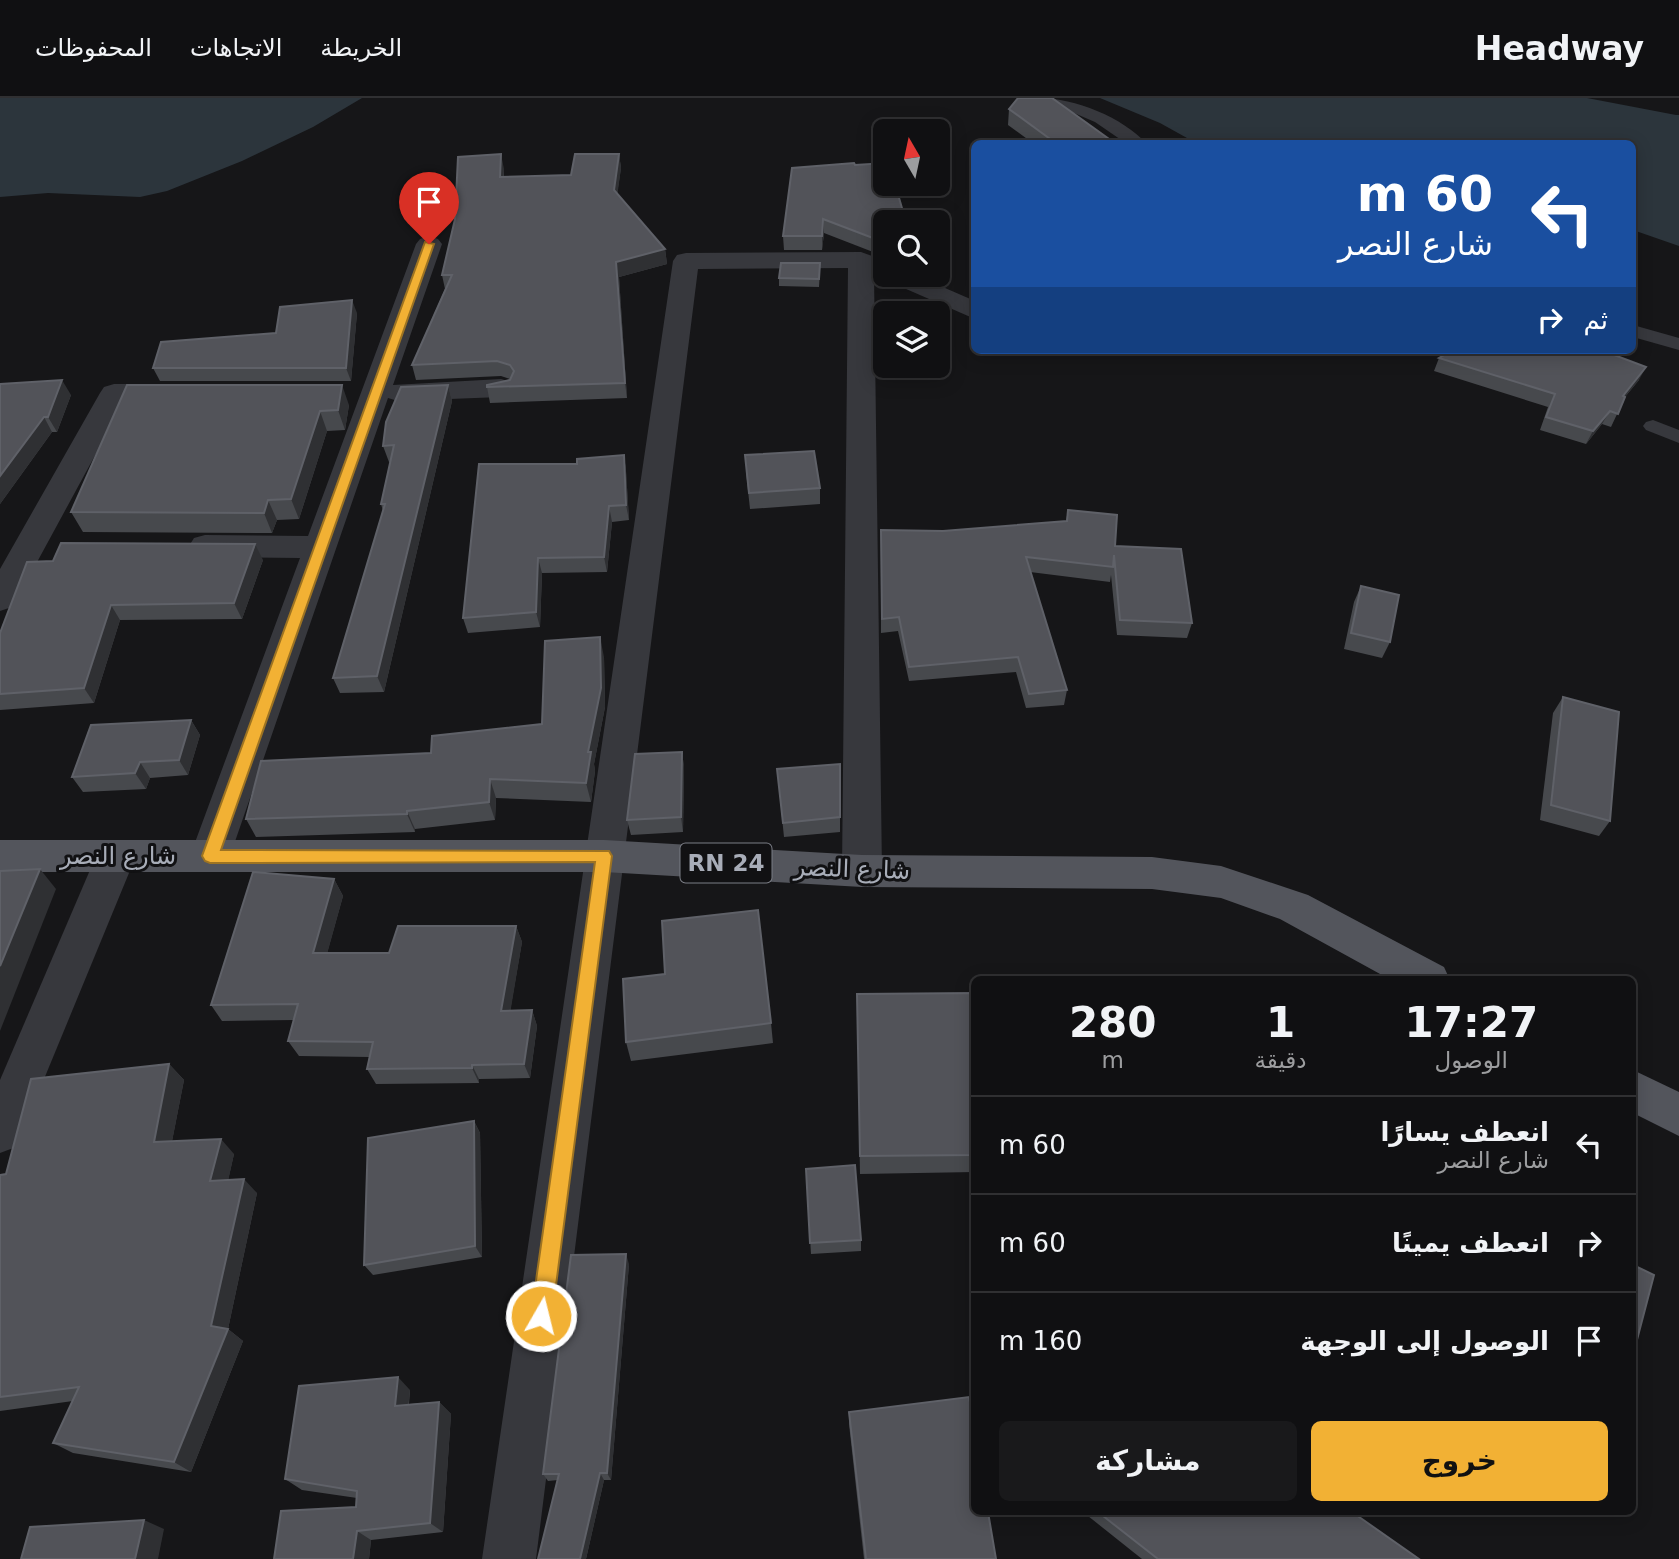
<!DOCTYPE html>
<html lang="ar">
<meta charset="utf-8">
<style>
:root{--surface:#101012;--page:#19191b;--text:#f1f3f6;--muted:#9c9d9f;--line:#303032;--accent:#f2b134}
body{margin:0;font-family:"DejaVu Sans",Vazirmatn,sans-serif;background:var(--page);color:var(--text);direction:rtl;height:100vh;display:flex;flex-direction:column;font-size:26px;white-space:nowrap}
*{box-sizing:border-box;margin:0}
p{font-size:23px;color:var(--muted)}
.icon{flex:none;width:38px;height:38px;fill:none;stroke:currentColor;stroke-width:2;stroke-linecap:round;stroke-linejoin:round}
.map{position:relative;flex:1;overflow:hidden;direction:ltr}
.drawer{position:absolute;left:971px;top:878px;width:665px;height:539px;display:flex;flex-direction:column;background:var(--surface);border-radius:10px;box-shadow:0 4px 18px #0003,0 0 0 2px var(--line);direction:rtl}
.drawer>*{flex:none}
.top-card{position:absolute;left:971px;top:42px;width:665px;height:214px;border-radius:10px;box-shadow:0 4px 18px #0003,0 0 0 2px var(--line);direction:rtl;background:#1a4fa0;color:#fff;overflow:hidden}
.needle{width:46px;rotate:351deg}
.buttons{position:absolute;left:873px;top:21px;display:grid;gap:14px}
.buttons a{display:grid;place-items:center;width:77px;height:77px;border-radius:10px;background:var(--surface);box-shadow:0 4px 18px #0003,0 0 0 2px var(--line);font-size:35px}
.pin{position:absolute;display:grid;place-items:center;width:60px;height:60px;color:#fff;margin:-72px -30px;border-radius:50% 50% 50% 0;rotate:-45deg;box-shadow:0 0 7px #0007}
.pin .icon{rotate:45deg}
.me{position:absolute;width:77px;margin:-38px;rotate:8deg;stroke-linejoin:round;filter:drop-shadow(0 0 5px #0008)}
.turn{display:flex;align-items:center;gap:24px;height:147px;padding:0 28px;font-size:32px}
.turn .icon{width:91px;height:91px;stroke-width:2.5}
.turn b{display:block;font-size:49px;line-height:60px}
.then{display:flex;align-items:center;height:66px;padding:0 28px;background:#0003;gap:14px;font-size:26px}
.eta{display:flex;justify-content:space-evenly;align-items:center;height:119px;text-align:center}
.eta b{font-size:42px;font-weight:800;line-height:49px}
.cta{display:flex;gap:14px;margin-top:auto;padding:14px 28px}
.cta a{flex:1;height:80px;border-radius:10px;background:var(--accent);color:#111;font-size:28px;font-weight:800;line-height:80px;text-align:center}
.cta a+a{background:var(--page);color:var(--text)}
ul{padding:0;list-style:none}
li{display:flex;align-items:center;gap:21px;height:98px;padding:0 28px;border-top:2px solid var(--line)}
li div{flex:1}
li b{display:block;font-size:26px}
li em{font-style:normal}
header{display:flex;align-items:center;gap:42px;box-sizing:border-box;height:98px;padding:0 35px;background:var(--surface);border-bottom:2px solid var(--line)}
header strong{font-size:33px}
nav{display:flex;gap:38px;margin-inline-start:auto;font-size:24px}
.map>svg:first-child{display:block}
.water{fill:#2c353c}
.pier{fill:#161618}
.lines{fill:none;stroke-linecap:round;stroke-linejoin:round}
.lane{fill:#37383d;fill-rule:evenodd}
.street{fill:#37383d;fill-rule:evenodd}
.primary{fill:#53555c;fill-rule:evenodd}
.wall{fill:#47494d}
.shaded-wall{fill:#2f3033}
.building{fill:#525359;stroke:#5f6168;stroke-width:2}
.route{fill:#f2b134;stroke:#9d7322;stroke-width:2}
.labels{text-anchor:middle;stroke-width:6;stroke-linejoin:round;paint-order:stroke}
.shield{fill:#111113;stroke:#7b7e86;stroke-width:2}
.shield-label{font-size:23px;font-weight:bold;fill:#a8adb8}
.street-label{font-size:24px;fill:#a8adb8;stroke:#111113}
</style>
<header>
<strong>Headway</strong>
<nav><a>الخريطة</a><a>الاتجاهات</a><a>المحفوظات</a></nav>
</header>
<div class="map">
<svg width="1679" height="1461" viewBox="0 0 1679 1461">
<rect width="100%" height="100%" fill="#161618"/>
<!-- water -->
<g class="water">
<path d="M0,0H362L313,29L242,63L167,93L140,99L48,95L0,99Z"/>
<path d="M1100,0H1679V148L1633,132V46L1196,45L1160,25Z"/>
</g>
<!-- pier -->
<path class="pier" d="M1587,0H1679V17H1676Z"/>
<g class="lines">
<!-- lane -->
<g class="lane">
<path d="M1039,0C1075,0 1122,19 1147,46H1127L1095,24Z"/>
<path d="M1633,227L1679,240V252L1633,239Z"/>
<path d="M1653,322L1679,332V345L1646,332L1643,328L1646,324Z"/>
</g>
<!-- street -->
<g class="street">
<path d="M429,138L438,141L442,146L393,287L501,281L511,284L515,290L511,296L501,299L398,303L388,300L230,758L224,769L210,774L196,769L190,758L300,460L205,459L194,456L189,448L194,440L205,437L308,438L416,146L420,141Z"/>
<path d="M861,154L886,163V177H915L975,203V221L874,177L882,773L876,784L862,789L848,784L842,773L848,170L698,171L536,1461H482L673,163L677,157L686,155Z"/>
<path d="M114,286H177L187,289L191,295L187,301L177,304H124L17,501L12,509L0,513V471L100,295L104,289Z"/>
<path d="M116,742L130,747L136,758L16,1049L0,1055V982L96,758L102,747Z"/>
</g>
<!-- primary -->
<g class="primary">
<path d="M0,742H604L862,757L1152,759L1221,768L1308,797L1444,869L1450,882H1391L1280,821L1221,800L1152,791L862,789L604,774H0Z"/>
<path d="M1633,972L1679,994V1038L1633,1015Z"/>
</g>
</g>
<!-- wall -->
<g class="wall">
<path d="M1009,11L1116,46H1034L1008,27Z"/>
<path d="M619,56L621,70L617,96L665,151L667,166L619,179L627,300L490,305L487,289L510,281L501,278L416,282L412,267L445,191L442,177L504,71V79L571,77Z"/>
<path d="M792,70L886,124V159L824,135L822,152H784L783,138Z"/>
<path d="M820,173L819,189L779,188V180Z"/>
<path d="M357,215L351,283H160L153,270L276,235Z"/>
<path d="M1541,254L1639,282L1625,299L1611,329L1602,326L1586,346L1540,332L1548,309L1434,273L1439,260Z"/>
<path d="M0,286L71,297L57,334H52L0,406Z"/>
<path d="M127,287L349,307L345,332L327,333L299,421L277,422L272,435L83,434L71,414Z"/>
<path d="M448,287L452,303L384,594L340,595L333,580L383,413L381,406L390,364H389L383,348Z"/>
<path d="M624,357L626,373L629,422L612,424L607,474L542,475L540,529L468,535L463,520L577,366Z"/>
<path d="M746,374L820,390V406L750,411Z"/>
<path d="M1068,412L1115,448L1192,525L1187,540L1117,537L1111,477L1110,484L1030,474L1067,592L1064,607L1026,610L1016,574L909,583L898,533L881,535V432L943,433L1066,423Z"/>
<path d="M263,462L242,521L120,522L94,605L0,612V535Z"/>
<path d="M1361,488L1390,544L1382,560L1344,551L1354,504Z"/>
<path d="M604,559L605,609L594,666L595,673L591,704L496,700L495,722L415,731V734L256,739L246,721L431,655L542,626Z"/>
<path d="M1563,599L1610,723L1599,738L1540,722L1553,615Z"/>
<path d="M191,622L200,637L188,677L150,680L146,691L83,694L72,679Z"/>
<path d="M682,654L684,669L683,734L631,737L627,722Z"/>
<path d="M840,666V734L784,739L777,671Z"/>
<path d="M334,781L343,798L327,855H389L516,828L522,844L510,913L532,912L537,928L530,980L479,981V985L376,986L367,971L369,959L299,958L288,943L294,922L222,923L211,907Z"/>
<path d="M975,895V1074L860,1076L857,896Z"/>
<path d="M771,925L773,945L631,963L626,944Z"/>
<path d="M169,966L184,982L172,1043L234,1056L228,1082L257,1095L228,1231L243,1243L191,1374L73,1355L53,1345L73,1303L0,1313V1077L6,1076Z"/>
<path d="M474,1023L480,1035L482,1159L373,1177L364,1167Z"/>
<path d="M806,1071L861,1142V1153L811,1156Z"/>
<path d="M629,1166L611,1382H604L586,1461H538L558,1382L548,1383L543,1376Z"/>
<path d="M410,1292L409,1306L439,1304L451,1316L443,1434L371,1442L369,1461H274L356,1409L357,1400L302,1392L285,1381Z"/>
<path d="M849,1314L996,1461H864L849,1326Z"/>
<path d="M1083,1414H1352L1419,1461H1142Z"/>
</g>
<!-- shaded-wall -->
<g class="shaded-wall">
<path d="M501,56L504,71L503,93L500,79Z"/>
<path d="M619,56L621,70L616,107L614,92Z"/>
<path d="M823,121L824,135L822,152V138Z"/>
<path d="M665,151L667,166L619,179L627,300L625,285L616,164Z"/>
<path d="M352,202L357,215L351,283L346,270Z"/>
<path d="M1646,269L1639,282L1615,311L1623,298Z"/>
<path d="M62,282L71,297L57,334L48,319Z"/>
<path d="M342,287L349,307L345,332L338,312Z"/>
<path d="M448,287L452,303L384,594L377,578Z"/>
<path d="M320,313L327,333L299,421L291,401Z"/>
<path d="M1610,313L1602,326L1586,346L1593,333Z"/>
<path d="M44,319L52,334L0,406V378Z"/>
<path d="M624,357L626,373L629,422L626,407Z"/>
<path d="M268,402L277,422L272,435L264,415Z"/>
<path d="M609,408L612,424L607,474L604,459Z"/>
<path d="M255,446L263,462L242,521L234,505Z"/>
<path d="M538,460L542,475L540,529L536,514Z"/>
<path d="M111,507L120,522L94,605L84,590Z"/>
<path d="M600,539L604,559L605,609L594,666L595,673L591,704L586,685L588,654Z"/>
<path d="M191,622L200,637L188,677L179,662Z"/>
<path d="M682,654L684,669L683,734L681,719Z"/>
<path d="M140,664L150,680L146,691L135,675Z"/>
<path d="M490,681L496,700L495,722L489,704Z"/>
<path d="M407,713L415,731V734L407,716Z"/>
<path d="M40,771L56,791L0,933V868Z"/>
<path d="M334,781L343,798L323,871L313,855Z"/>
<path d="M516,828L522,844L508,928L501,913Z"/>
<path d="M532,912L537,928L530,980L524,966Z"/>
<path d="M169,966L184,982L169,1059L154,1044Z"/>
<path d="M472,967L479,981V985L472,970Z"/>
<path d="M474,1023L480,1035L482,1159L475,1148Z"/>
<path d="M221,1041L234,1056L225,1097L210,1083Z"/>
<path d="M244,1081L257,1095L228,1231L243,1243L191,1374L174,1364L211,1228Z"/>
<path d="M626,1156L629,1166L611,1382L607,1375Z"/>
<path d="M398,1279L410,1292L407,1320L395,1308Z"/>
<path d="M439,1304L451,1316L443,1434L430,1425Z"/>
<path d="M600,1375L604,1382L586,1461H580Z"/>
<path d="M144,1422L164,1431L158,1461H135Z"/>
<path d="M357,1433L371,1442L369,1461H353Z"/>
</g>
<!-- building -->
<g class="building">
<path d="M1018,0H1052L1116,46H1057L1009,11Z"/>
<path d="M501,56L500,79L571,77L575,56H619L614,92L665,151L616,164L625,285L487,289V287L510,282L514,273L510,267L497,263L412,267L452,177H442L455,121L458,59Z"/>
<path d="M854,65L855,67L886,65V86H895L906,124H886V145L823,121L822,138H783L792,70Z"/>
<path d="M781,165H820L819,181L779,180Z"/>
<path d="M352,202L346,270H153L161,244L276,235L280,209Z"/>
<path d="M1453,252H1537L1541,254L1542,252H1601L1646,269L1623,298L1625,299L1618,316L1610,313L1593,333L1546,319L1555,296L1439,260Z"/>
<path d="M62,282L48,319H44L0,378V286Z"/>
<path d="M127,287H342L338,312L320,313L291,401L268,402L264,415L71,414Z"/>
<path d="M448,287L377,578L333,580L385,406H381L394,347L383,348L386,324L401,289Z"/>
<path d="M814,353L820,390L749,395L745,357Z"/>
<path d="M624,357L626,407L609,408L604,459L538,460L536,514L463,520L479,366H577V361Z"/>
<path d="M1068,412L1117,417L1115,448L1181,451L1192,525L1120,522L1114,457L1113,469L1026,459L1067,592L1029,596L1018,559L909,569L899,519L882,521L881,432L943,433L1067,423Z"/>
<path d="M61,445L255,446L234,505L111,507L84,590L0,596V535L27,464L53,463Z"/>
<path d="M1361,488L1399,497L1390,544L1351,535Z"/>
<path d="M600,539L601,590L588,654H591L586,685L490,681L489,704L407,713V716L246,721L261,663L431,655L432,638L542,626L545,543Z"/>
<path d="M1563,599L1619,614L1610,723L1551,707Z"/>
<path d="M191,622L179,662L140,664L135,675L72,679L91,627Z"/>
<path d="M682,654L681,719L627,722L635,656Z"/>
<path d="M840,666V719L783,725L777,671Z"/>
<path d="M40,771L0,868V773Z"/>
<path d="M253,774L334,781L313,855H389L398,828H516L501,913L532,912L524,966L472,967V970L367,971L373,944L288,943L298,906L211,907Z"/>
<path d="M758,812L771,925L626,944L623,881L665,876L662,823Z"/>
<path d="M975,895V1057L860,1058L857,896Z"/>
<path d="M169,966L154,1044L221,1041L210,1083L244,1081L211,1228L228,1231L174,1364L53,1345L79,1289L0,1299V1077L6,1076L31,981Z"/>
<path d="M474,1023L475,1148L364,1167L368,1040Z"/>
<path d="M855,1067L861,1142L810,1145L806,1071Z"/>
<path d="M626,1156L607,1375H600L580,1461H538L559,1376H543L571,1157Z"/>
<path d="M1633,1167L1654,1177L1633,1257Z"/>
<path d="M398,1279L395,1308L439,1304L430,1425L357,1433L353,1461H274L281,1413L356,1409L357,1393L285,1381L299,1288Z"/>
<path d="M969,1299L975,1332V1414H988L996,1461H866L849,1314Z"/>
<path d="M1098,1414H1318L1320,1416L1321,1414H1352L1419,1461H1158Z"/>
<path d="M144,1422L135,1461H21L30,1429Z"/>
</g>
<!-- route -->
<path class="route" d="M425,144L434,146L221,752L609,753L612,758L552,1218L549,1225L541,1228L534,1225L531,1218L595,764L210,765L205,763L202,758Z"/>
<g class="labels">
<!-- shield labels -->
<rect class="shield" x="680.5" y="745.5" width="91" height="39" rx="5"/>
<g class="shield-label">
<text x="726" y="773">RN 24</text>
</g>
<!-- street labels -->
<g class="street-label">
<text x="118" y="766">شارع النصر</text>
<text transform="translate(852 771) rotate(2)" y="8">شارع النصر</text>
</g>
</g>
</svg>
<div class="buttons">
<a><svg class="needle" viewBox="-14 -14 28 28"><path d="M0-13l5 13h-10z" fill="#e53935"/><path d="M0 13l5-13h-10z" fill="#9c9d9f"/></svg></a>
<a><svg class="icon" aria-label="search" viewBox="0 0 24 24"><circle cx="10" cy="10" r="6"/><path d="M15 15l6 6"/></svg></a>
<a><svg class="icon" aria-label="layers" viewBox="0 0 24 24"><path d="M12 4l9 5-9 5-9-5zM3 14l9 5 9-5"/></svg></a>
</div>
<div class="pin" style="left:429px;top:146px;background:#d93025"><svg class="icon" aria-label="arrive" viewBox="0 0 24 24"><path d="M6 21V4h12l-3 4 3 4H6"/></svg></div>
<svg class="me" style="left:541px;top:1218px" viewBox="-20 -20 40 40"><circle r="17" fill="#f2b134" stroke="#fff" stroke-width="3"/><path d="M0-11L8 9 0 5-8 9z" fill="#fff"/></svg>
<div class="top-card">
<div class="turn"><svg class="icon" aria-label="left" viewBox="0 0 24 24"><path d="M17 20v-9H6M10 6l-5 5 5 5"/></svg><div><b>60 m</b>شارع النصر</div></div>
<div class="then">ثم<svg class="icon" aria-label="right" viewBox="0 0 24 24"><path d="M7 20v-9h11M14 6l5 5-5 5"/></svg></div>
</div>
<section class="drawer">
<div class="eta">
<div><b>17:27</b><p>الوصول</p></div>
<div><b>1</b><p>دقيقة</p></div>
<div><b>280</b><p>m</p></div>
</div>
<ul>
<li><svg class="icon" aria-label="left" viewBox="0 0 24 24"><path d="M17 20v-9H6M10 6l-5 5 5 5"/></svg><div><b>انعطف يسارًا</b><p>شارع النصر</p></div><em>60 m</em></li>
<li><svg class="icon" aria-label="right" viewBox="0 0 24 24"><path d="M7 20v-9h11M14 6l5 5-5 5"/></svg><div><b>انعطف يمينًا</b></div><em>60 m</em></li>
<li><svg class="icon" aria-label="arrive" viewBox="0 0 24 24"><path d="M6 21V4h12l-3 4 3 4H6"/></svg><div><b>الوصول إلى الوجهة</b></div><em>160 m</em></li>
</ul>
<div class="cta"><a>خروج</a><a>مشاركة</a></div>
</section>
</div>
